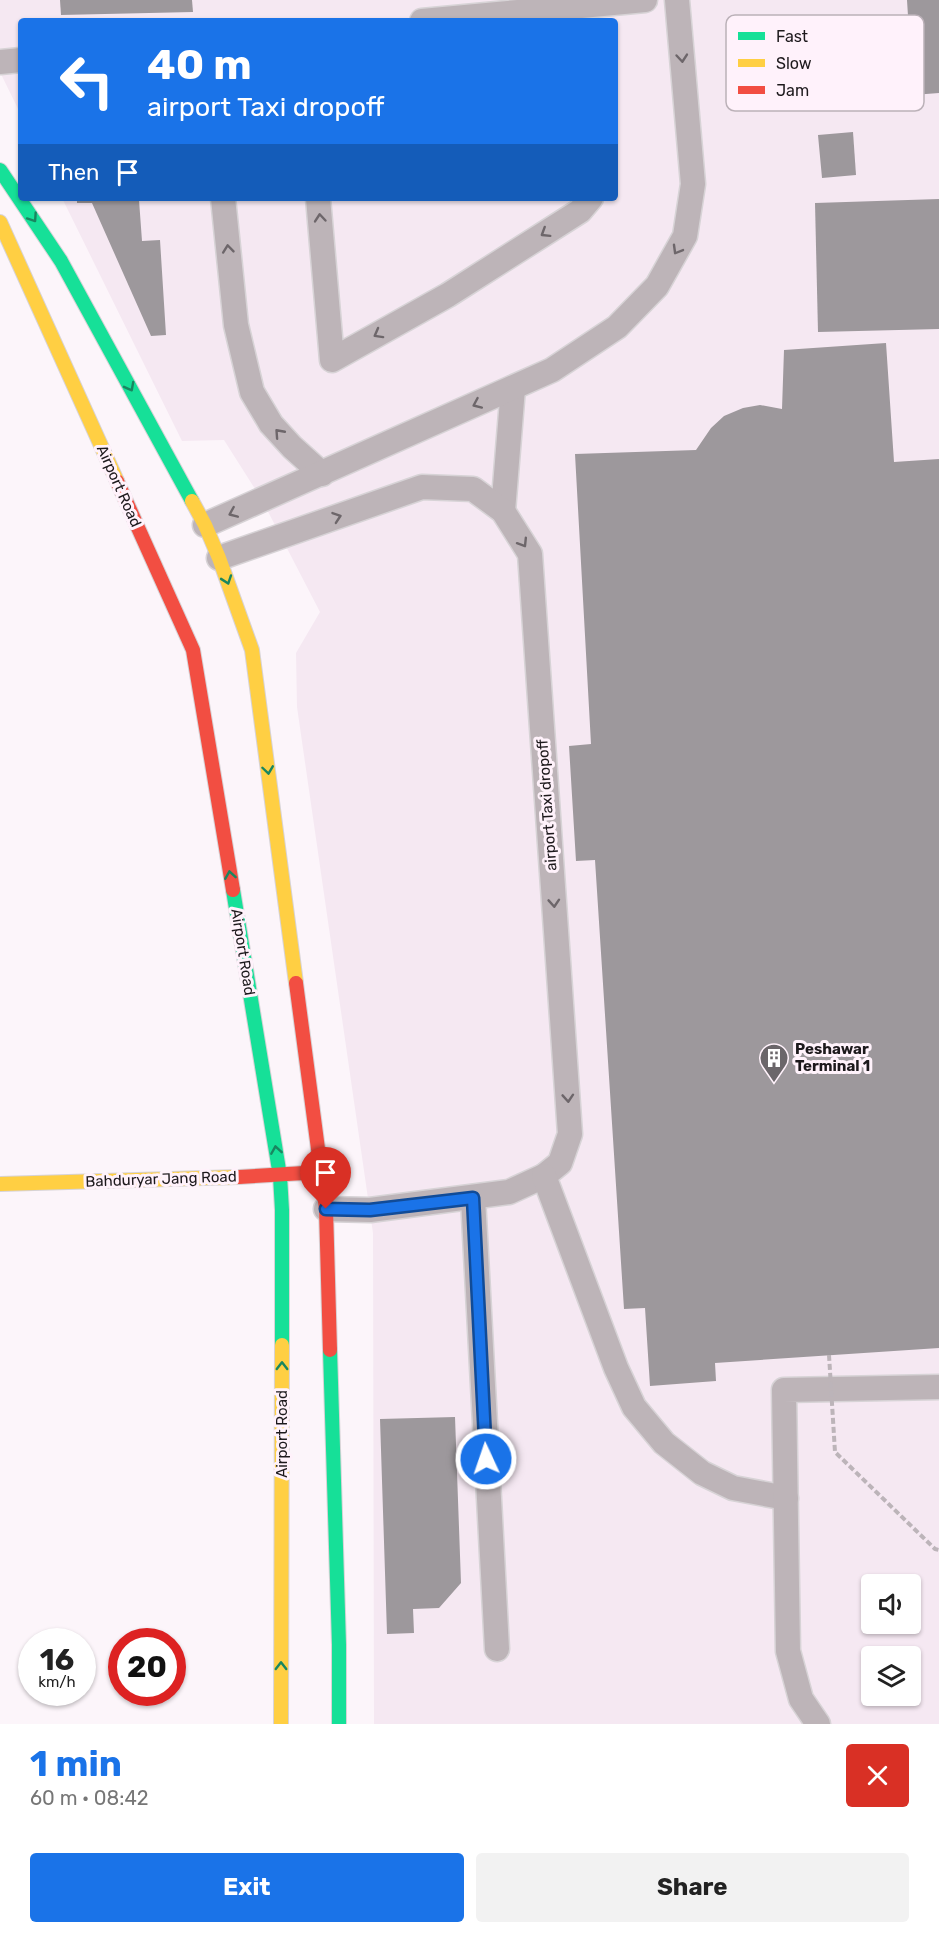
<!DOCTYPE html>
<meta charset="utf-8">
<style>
:root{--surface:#fff;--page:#f2f2f2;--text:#222;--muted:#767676;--accent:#1a73e8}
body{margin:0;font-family:Rubik,sans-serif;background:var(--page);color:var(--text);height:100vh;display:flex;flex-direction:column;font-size:22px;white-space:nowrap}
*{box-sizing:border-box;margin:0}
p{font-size:20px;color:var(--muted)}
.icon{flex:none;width:33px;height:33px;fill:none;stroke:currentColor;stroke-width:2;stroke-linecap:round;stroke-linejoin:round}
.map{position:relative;height:1724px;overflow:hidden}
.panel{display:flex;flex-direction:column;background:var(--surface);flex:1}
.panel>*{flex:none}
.hud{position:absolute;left:18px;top:18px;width:600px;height:183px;border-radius:6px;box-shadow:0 2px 4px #0004;background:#1a73e8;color:#fff;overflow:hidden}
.controls{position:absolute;left:861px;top:1574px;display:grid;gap:12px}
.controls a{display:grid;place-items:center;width:60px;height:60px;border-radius:6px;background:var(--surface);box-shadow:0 2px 4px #0004;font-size:30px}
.speed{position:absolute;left:18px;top:1628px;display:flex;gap:12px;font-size:30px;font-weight:700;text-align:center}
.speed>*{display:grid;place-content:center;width:78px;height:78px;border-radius:50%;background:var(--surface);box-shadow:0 2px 4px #0004;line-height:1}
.speed small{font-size:15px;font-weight:400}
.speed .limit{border:9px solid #d22;background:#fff;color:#111}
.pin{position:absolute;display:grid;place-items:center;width:51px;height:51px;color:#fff;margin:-62px -26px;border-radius:50% 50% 50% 0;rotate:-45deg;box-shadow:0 0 6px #0007}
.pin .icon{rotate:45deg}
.me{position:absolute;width:66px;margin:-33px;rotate:357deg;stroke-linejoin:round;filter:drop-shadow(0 0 4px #0008)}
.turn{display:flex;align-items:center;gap:21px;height:126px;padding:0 30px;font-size:27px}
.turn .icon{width:78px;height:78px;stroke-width:2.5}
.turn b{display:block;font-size:42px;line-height:51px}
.then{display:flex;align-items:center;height:57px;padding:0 30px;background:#0003;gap:12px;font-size:22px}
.round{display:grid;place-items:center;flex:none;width:63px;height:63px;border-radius:6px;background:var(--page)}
.summary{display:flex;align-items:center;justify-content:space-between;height:102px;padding:0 30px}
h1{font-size:36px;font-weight:700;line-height:45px;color:var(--accent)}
.primary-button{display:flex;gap:12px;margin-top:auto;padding:12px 30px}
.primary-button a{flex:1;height:69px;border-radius:6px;background:var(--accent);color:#fff;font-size:24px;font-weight:700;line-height:69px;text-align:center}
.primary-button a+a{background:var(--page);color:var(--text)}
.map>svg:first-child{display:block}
.built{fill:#f5e8f2;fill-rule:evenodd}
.building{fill:#9d989c}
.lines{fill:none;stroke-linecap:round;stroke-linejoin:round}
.lane-casing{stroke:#d7d3d6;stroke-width:27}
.fast-casing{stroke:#d7d3d6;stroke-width:16}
.slow-casing{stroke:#d7d3d6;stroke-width:16}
.jam-casing{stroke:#d7d3d6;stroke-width:16}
.lane{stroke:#bdb4b8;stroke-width:24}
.fast{stroke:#16e098;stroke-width:14}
.slow{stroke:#ffcf43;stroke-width:14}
.jam{stroke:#f24e42;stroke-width:14}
.path-bridge{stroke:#bcb4b9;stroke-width:4;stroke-dasharray:6 3;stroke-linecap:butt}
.oneway{stroke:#6d666a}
.oneway2{stroke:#198660}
.route-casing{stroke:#114b97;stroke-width:15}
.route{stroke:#1a73e8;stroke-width:10}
.labels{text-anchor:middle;stroke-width:6;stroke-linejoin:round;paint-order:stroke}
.street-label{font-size:15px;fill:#1d191c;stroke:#fff2fb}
.poi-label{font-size:15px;font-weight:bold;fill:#1d191c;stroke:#fff2fb;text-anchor:start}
.key{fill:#fff2fb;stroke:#bbb1b8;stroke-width:1.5}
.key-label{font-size:16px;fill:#1d191c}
</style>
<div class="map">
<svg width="939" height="1724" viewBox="0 0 939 1724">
<rect width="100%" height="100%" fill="#fcf5fa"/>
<!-- built -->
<path class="built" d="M0,0H939V1724H374L373,1233L297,707L296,653L320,612L262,500L224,440L182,441L62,198H615V21H21V115L0,72ZM872,1584H910V1623H872ZM872,1656H910V1695H872Z"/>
<!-- building -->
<g class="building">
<path d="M60,0H192L193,12L61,15Z"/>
<path d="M907,0H939V93L913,95Z"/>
<path d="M853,132L856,175L822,178L818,135Z"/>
<path d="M77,198H146V200H139L142,241L160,240L166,335L151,336L92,203H77Z"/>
<path d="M939,199V329L818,332L815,203Z"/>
<path d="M886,343L894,462L939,459V1348L715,1363L716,1381L650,1386L645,1308L624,1309L595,860L576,861L569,746L591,744L575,454L696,450L711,428L724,416L743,408L760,405L782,409L784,350Z"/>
<path d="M455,1417L461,1583L439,1608L413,1609L414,1633L387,1634L380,1419Z"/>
</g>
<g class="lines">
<!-- lane casing -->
<g class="lane-casing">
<g id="lane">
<path d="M422,21L645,0"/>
<path d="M0,62L21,60"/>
<path d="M223,198L236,325L252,392L271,424L292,447L322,474"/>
<path d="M318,198L332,360L448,295L580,211L591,198"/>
<path d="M503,511L513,388"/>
<path d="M205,525L552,370L617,327L657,286L685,236L693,184L677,0"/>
<path d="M219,558L422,487L473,489L503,511L530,554L570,1134L560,1163L544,1176L509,1192L370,1210L326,1209"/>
<path d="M544,1176L616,1368L634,1407L664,1443L702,1473L733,1488L786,1498"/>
<path d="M473,1198L497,1649"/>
<path d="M818,1724L801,1699L788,1651L784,1390L939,1387"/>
</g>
</g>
<!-- fast casing -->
<g class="fast-casing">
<g id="fast">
<path d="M0,170L61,261L192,501"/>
<path d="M233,890L280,1176L282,1210V1345"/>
<path d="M330,1350L339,1645V1724"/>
</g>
</g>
<!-- slow casing -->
<g class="slow-casing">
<g id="slow">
<path d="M0,222L117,481"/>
<path d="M192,501L205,525L219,558L252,650L296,983"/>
<path d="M0,1184L239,1177"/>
<path d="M281,1724L282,1345"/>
</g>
</g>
<!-- jam casing -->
<g class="jam-casing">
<g id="jam">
<path d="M117,481L193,650L233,890"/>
<path d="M296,983L326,1209L330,1350"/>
<path d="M239,1177L321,1172"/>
</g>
</g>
<!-- lane -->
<use href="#lane" class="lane"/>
<!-- fast -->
<use href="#fast" class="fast"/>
<!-- slow -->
<use href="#slow" class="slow"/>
<!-- jam -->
<use href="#jam" class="jam"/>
<!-- path-bridge -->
<path class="path-bridge" d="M829,1355L835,1452L935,1549L939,1550"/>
</g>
<!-- one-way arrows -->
<defs><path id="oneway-chevron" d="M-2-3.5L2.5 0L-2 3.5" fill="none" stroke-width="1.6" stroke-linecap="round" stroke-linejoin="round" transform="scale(1.5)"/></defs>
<g class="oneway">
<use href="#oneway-chevron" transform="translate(682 58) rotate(85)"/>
<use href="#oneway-chevron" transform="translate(320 218) rotate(-95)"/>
<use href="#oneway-chevron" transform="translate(545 233) rotate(148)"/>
<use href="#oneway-chevron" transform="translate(228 249) rotate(-96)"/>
<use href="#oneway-chevron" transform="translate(677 250) rotate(120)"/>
<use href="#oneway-chevron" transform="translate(378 334) rotate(151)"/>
<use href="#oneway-chevron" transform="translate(477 404) rotate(156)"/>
<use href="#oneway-chevron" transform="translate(279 433) rotate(-132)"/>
<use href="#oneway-chevron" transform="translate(233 513) rotate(157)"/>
<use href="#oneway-chevron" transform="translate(337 517) rotate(-19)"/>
<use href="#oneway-chevron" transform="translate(523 543) rotate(58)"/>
<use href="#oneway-chevron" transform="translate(554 903) rotate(86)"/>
<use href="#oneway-chevron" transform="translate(568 1098) rotate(86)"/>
</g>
<g class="oneway2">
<use href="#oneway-chevron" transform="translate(33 218) rotate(56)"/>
<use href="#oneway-chevron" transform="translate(130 387) rotate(62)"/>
<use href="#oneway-chevron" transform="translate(227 580) rotate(71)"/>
<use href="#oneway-chevron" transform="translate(268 770) rotate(82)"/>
<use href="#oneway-chevron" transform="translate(230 875) rotate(-99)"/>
<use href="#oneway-chevron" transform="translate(276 1150) rotate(-99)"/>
<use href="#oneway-chevron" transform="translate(282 1366) rotate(-90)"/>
<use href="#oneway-chevron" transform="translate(281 1666) rotate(-90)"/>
</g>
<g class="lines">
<!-- route casing -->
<g class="route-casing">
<path id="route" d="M326,1209L370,1210L473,1198L486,1459"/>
</g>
<!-- route -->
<use href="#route" class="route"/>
</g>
<!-- icons -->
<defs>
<g id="building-pin" transform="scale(1.5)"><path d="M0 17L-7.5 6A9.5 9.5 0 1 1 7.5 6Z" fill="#6b666a" stroke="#fff2fb"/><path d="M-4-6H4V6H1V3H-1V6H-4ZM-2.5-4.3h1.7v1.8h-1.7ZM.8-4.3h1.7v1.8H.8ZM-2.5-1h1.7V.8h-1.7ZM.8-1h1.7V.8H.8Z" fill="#fff"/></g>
</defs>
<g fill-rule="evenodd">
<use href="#building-pin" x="774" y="1058"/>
</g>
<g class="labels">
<!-- street labels -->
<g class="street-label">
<text transform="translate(119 486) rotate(66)" y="5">Airport Road</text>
<text transform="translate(547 805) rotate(-94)" y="5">airport Taxi dropoff</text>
<text transform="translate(243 952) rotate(81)" y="5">Airport Road</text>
<text transform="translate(161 1179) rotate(-2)" y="5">Bahduryar Jang Road</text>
<text transform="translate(282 1434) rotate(-90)" y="5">Airport Road</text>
</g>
<!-- poi labels -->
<g class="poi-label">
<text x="795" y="1054">Peshawar<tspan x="795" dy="17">Terminal 1</tspan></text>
</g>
</g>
<!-- legend -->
<rect x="726" y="15" width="198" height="96" rx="9" class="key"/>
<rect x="738" y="32" width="27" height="8" fill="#16e098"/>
<rect x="738" y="59" width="27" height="8" fill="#ffcf43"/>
<rect x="738" y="86" width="27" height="8" fill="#f24e42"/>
<g class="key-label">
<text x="776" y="42">Fast</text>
<text x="776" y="69">Slow</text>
<text x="776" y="96">Jam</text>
</g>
</svg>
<div class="controls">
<a><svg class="icon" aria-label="sound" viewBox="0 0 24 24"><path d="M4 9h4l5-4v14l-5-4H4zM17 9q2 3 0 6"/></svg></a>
<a><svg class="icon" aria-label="layers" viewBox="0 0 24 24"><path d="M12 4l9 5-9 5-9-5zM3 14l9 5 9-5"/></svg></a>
</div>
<div class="speed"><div>16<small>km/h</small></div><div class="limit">20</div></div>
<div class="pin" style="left:326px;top:1209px;background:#d93025"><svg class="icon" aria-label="arrive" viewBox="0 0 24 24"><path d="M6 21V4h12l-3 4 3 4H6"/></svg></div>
<svg class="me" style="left:486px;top:1459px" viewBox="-20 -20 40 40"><circle r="17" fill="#1a73e8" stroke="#fff" stroke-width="3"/><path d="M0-11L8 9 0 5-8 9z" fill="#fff"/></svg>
<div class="hud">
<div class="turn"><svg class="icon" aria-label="left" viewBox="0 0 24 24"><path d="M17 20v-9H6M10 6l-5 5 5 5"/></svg><div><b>40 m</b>airport Taxi dropoff</div></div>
<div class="then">Then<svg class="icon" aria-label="arrive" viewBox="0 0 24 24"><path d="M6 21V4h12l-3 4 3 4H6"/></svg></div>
</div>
</div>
<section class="panel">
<div class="summary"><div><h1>1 min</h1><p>60 m · 08:42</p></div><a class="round" style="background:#d93025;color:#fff"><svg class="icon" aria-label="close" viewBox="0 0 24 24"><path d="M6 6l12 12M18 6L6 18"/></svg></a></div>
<div class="primary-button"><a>Exit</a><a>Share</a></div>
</section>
